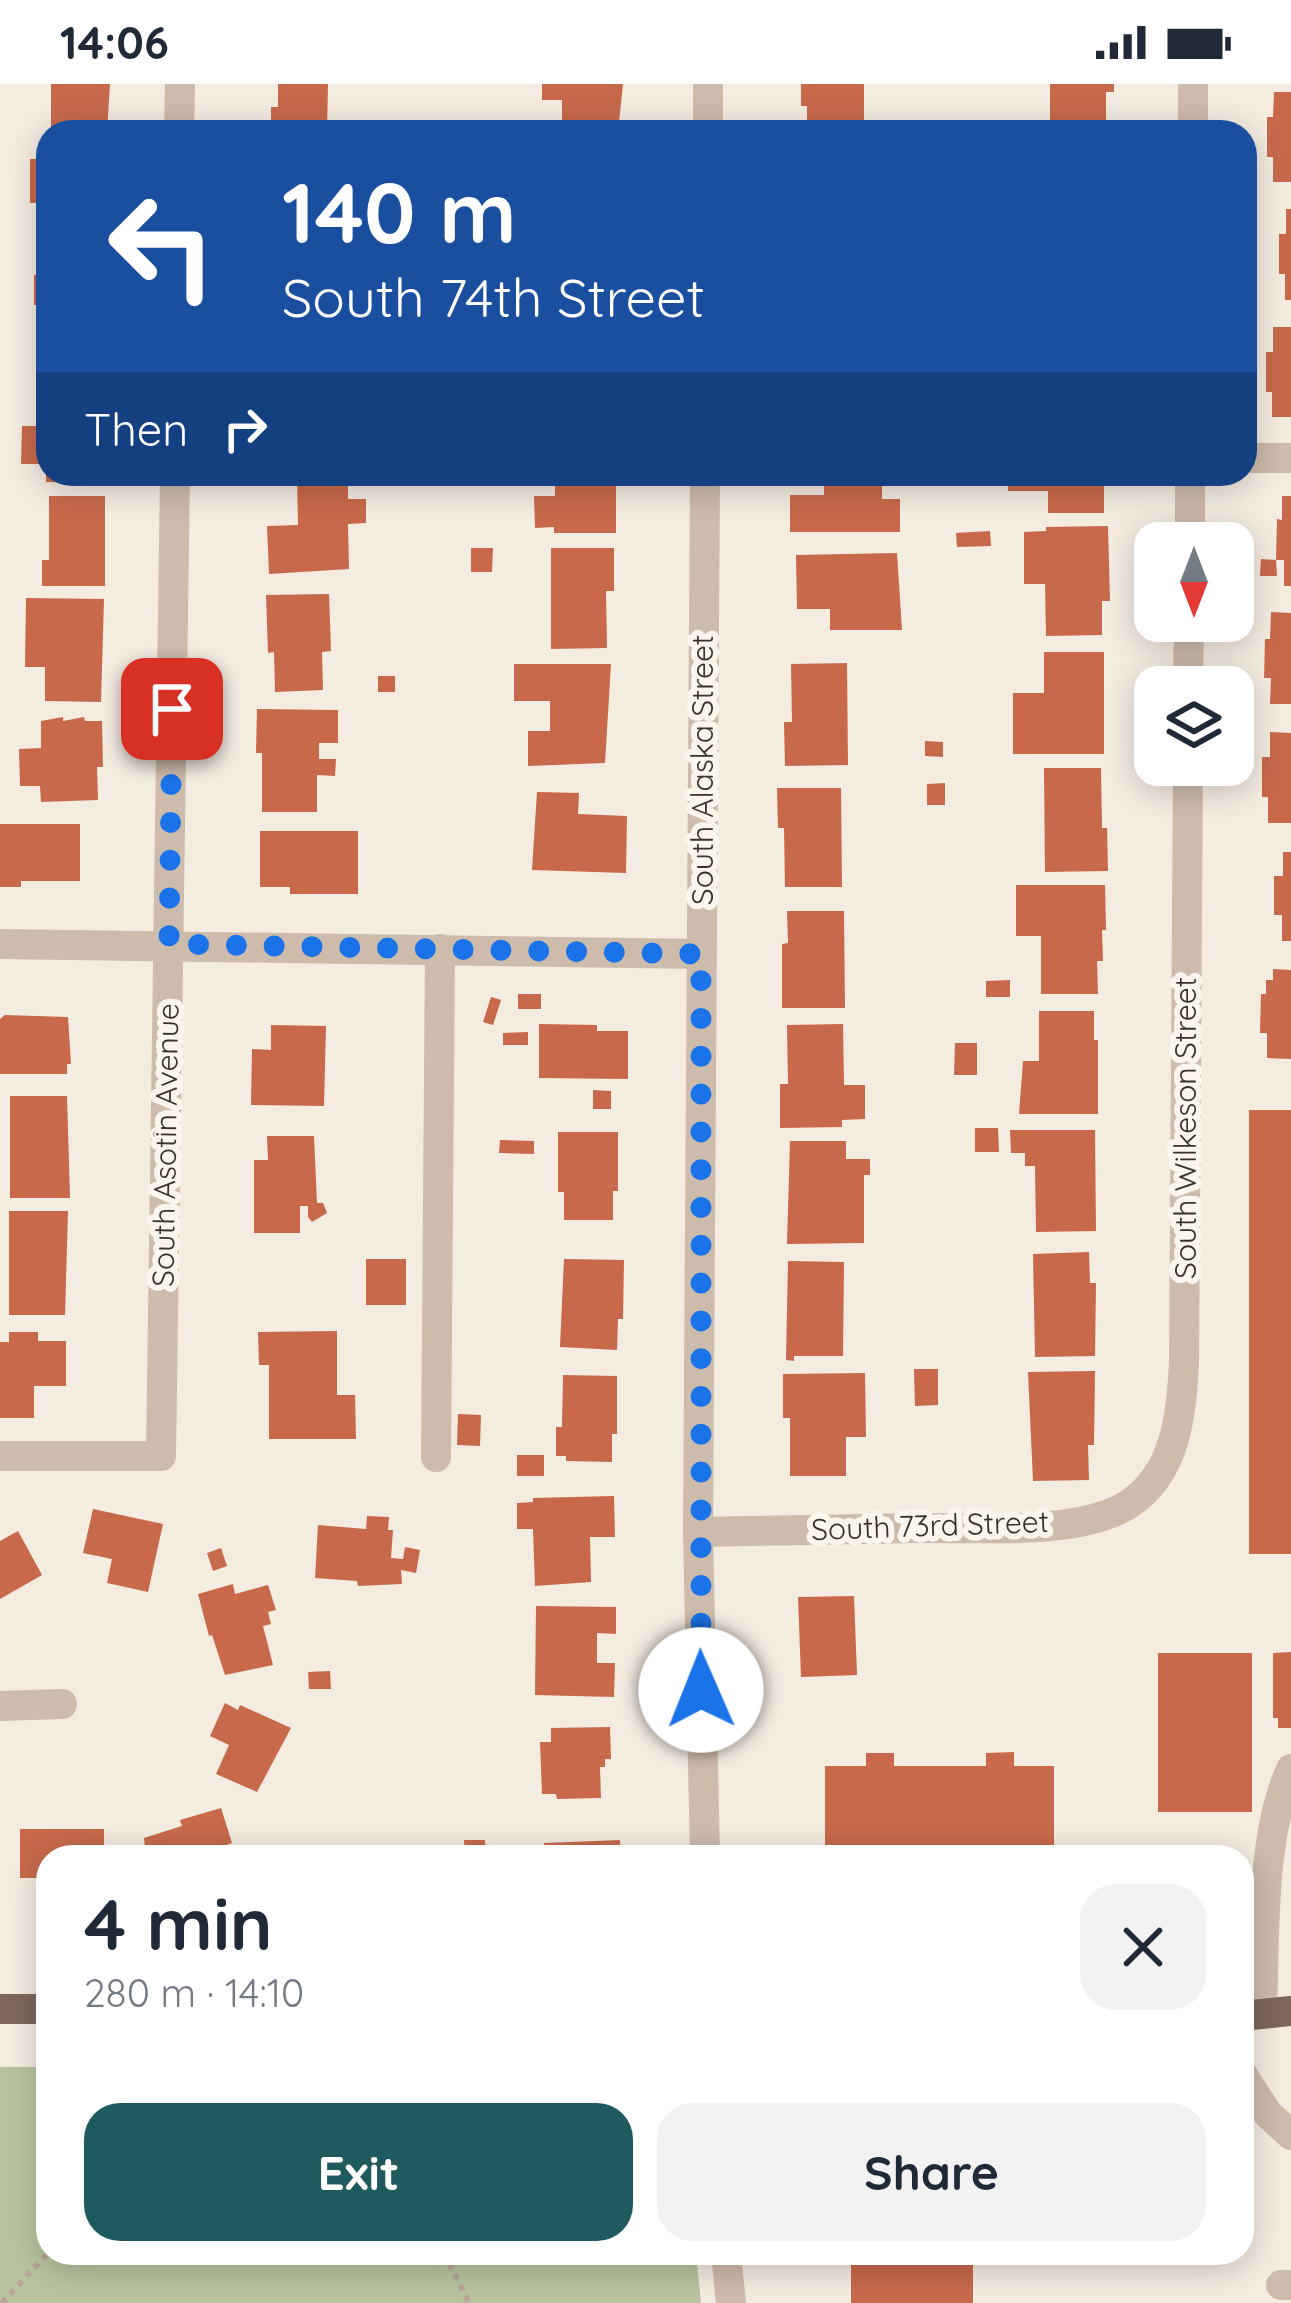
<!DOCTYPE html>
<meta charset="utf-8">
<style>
:root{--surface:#fff;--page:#f2f2f3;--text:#1f2937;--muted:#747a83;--accent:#1f5a5e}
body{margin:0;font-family:Quicksand,sans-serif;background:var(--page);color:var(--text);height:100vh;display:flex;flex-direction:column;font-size:45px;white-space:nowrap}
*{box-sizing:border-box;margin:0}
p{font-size:39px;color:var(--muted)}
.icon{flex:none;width:66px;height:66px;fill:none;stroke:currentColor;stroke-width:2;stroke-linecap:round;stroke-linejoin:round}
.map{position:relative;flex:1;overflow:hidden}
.sheet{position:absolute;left:36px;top:1761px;width:1218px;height:420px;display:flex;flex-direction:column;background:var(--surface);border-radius:36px;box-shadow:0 6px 30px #0003}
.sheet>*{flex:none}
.top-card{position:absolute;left:36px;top:36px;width:1221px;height:366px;border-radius:36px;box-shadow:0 6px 30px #0003;background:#1a4fa0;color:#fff;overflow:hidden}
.needle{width:78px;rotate:180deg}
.tools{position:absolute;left:1134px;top:438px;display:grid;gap:24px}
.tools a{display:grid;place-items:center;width:120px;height:120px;border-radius:24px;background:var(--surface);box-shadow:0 6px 30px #0003;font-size:60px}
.pin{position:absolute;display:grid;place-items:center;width:102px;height:102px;color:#fff;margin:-51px;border-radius:24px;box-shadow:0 6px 18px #0006}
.me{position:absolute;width:132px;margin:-66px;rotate:359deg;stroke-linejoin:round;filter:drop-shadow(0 0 9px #0008)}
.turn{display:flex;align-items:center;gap:42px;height:252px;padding:0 48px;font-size:54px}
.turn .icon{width:156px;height:156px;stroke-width:2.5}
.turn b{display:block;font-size:84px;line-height:102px}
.then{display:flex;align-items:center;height:114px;padding:0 48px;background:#0003;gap:24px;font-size:45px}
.round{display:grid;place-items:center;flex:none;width:126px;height:126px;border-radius:36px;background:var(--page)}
.overview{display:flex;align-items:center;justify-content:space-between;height:204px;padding:0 48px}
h1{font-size:72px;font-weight:700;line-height:90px}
.cta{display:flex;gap:24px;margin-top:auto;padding:24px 48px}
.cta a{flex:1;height:138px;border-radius:36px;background:var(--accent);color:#fff;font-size:48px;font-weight:700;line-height:138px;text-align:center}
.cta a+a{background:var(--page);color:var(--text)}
.status{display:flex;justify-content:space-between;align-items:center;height:84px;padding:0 60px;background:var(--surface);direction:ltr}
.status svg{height:33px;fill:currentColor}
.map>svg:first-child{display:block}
.park{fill:#b8c4a0}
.building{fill:#c8694b}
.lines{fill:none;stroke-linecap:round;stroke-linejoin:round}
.path{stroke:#b9a596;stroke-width:6;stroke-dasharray:6 6;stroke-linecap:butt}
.minor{stroke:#cdbbac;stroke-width:30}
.major{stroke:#7d675c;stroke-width:30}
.route{stroke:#1a73e8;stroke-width:21;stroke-dasharray:0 37.8}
.labels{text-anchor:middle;stroke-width:12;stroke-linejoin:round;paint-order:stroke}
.street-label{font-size:30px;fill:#3b302b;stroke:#fbf5ee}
</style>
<div class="status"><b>14:06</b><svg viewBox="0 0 49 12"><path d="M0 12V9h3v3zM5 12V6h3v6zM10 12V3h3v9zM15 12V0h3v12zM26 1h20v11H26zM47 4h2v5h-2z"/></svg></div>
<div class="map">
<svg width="1291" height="2219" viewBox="0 0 1291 2219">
<rect width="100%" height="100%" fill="#f4ebe1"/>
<!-- park -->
<path class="park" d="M0,1983H48V2169H696L701,2219H0Z"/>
<!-- building -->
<g class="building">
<path d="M51,0H110L107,48H51Z"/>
<path d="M278,0H328L327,48H271V23H278Z"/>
<path d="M542,0H623L618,48H562V16H542Z"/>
<path d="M801,0H864V48H807V22H801Z"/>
<path d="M1050,0H1114V8H1106V48H1050Z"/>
<path d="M1274,8H1291V98H1273V73H1267V33H1273Z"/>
<rect x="30" y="75" width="18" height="44"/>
<path d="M1286,125H1291V216H1285V190H1279V150H1286Z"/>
<rect x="34" y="191" width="14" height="30"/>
<path d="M1273,243H1291V333H1272V308H1266V268H1273Z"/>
<path d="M22,342H48V380H21Z"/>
<path d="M46,390H102L101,399L46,398Z"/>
<path d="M297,390H348V415H366V439L348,440L349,485L269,490L267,442L298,441Z"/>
<path d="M357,390H385V402L356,401Z"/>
<path d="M555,390H616V449H554V443L535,444L534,412H555Z"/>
<path d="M824,390H882V415H900V448H790V411H824Z"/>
<path d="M1008,390H1104V429H1048V407H1008Z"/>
<path d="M49,412H105V502H42V476H49Z"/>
<path d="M1282,412H1291V502H1284V476H1276L1277,492H1260L1261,475L1276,476L1277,435L1282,436Z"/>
<path d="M1108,442L1110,517H1102V551L1046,552L1045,500H1024V448L1046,447V443Z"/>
<path d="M990,447L991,462L957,463L956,449Z"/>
<path d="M471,464H493L492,488H471Z"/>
<path d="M551,464H614V507H606L607,564L551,565Z"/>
<path d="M897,469L902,546H830V525H797L796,471Z"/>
<path d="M329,510L331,567L322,568L323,606L275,608L274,568L268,569L266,511Z"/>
<path d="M26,514L104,515L101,618L45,617V583H25Z"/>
<path d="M1271,528L1291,529V620H1270L1271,594H1264L1265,555H1270Z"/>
<path d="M1044,568H1104V670H1013V609H1044Z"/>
<path d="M847,579L848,681L785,682L784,638H792L791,580Z"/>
<path d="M514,580H611L605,679L528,682V647H550V617H514Z"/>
<rect x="378" y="592" width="17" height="16"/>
<path d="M257,625L338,626V659H319V675H336L335,692L317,691V728H262V669H256Z"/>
<path d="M63,633V637L84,633L85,637H102L103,683H97L98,716L41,718L40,702H20L19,665L41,664V637Z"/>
<path d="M1270,648L1291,649V739H1268V713H1262V673H1270Z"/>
<path d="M925,657L943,658V673L925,672Z"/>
<path d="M1044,684H1101L1102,744H1107L1108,787L1045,788Z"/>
<path d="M945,699V721H927V700Z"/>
<path d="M777,704H841L842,803H785L784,744H778Z"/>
<path d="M537,708L579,709L578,730L627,732L626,789L532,786Z"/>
<path d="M0,740H80V797H21V803H0Z"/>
<path d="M260,747H358V810H290V803H260Z"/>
<path d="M1283,768H1291V857H1282V831H1274V792H1283Z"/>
<path d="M1016,801H1105L1106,846H1102L1103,877H1097L1098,910H1041V852H1016Z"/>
<path d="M787,827H844L845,924H782V860L788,859Z"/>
<path d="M1273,885L1291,886V975L1267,974V949H1260L1261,910H1266V896H1273Z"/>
<path d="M1010,896V913H986V897Z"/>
<rect x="518" y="910" width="23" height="15"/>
<path d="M491,913L501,916L493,941L483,938Z"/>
<path d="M1039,927H1094V956H1098V1030H1019L1023,977H1039Z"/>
<path d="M5,931L68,933L71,980H67V990H0V935Z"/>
<path d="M539,940L597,941V947H628V995L539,994Z"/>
<path d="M843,940L844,1001H865V1035L842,1036V1043L780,1044V1000H788L787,941Z"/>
<path d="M271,941L326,942L324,1022L251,1021L252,965L271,966Z"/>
<path d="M528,948V961H503V949Z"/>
<path d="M955,959H977V991H954Z"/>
<path d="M593,1006L611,1007V1025H593Z"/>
<path d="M10,1012H67L70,1114H10Z"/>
<rect x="1249" y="1026" width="42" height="444"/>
<path d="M975,1044H998L999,1068H975Z"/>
<path d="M1010,1046H1095L1096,1147L1036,1148L1035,1082H1025V1069H1011Z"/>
<path d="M558,1048H618V1107H613V1136H564V1108H558Z"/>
<path d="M267,1052H314L317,1119H323L327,1129L312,1138L308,1133V1122H300V1149H254V1076H268Z"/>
<path d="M500,1056L534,1057V1070L499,1069Z"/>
<path d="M790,1057H846V1075H870V1091H864V1159L787,1160Z"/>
<path d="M9,1127H68L65,1231H9Z"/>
<path d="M1089,1168L1090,1199H1096L1095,1272L1035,1273L1033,1170Z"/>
<rect x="366" y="1175" width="40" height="46"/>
<path d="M564,1175L624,1176L623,1235H618L617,1266L560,1263Z"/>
<path d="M788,1177L844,1178L843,1272H794V1277L786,1276Z"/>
<path d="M337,1247V1311H355L356,1355H269V1281H259L258,1248Z"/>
<path d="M9,1248H38V1257H66V1302H34V1334H0V1258H9Z"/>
<path d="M914,1285H938V1321L915,1322Z"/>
<path d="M1095,1287L1094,1361H1088L1089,1396L1033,1397L1028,1288Z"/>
<path d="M865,1289L866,1353H846V1392H790V1334H783V1290Z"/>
<path d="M563,1291L617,1292V1350H612V1378L566,1377V1372H556V1343H562Z"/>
<path d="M458,1330L481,1331L480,1362L457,1361Z"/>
<rect x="517" y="1371" width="27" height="21"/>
<path d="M614,1412L615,1453H590L591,1498L535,1502L533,1445H517V1419L533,1418V1414Z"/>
<path d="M93,1425L163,1440L148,1508L107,1499L112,1475L83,1469Z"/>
<path d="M367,1432L389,1433L388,1446H393L391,1474L403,1475L405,1463L420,1466L416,1489L401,1486L402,1500L358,1502L357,1497L315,1494L318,1441L366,1445Z"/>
<path d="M18,1447L42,1491L0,1515V1457Z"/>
<path d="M221,1464L227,1482L213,1487L207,1469Z"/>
<path d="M233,1500L235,1510L268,1501L276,1526L268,1528L271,1540L263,1542L273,1581L225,1591L212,1551L209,1552L198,1510Z"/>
<path d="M854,1512L857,1591L801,1593L798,1513Z"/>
<path d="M536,1522L616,1523V1550L597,1549V1579H615L614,1613L535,1611Z"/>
<path d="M1291,1568V1644H1278V1634H1273V1569Z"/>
<rect x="1158" y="1569" width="94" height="159"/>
<path d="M330,1587L331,1605H309L308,1588Z"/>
<path d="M225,1619L238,1626L240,1621L291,1644L257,1708L216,1690L229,1661L210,1652Z"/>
<path d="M610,1643L611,1675H605V1683H600L601,1714L557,1715L556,1710H542L540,1658H551V1644Z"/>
<path d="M1014,1668V1682H1054V1770L825,1771V1682H866V1669H894V1682H986V1669Z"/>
<path d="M221,1724L232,1759L224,1762L227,1773H146L144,1754L182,1742L180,1736Z"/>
<path d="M20,1745H104V1773H48V1794H20Z"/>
<path d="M464,1756H485L486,1773H465Z"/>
<path d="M620,1756L621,1773H545L544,1759Z"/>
<path d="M973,2173V2219H851V2174Z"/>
</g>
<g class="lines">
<!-- path -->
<g class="path">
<path d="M444,2169L469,2219"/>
<path d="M2,2219L48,2169"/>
</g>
<!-- minor -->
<g class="minor">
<path d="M179,48L180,0"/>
<path d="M708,48V0"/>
<path d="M1193,48V0"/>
<path d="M1245,374H1291"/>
<path d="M1190,459V390"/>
<path d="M1188,603L1189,537"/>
<path d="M0,860L701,870"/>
<path d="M0,1372H161L175,390"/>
<path d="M436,1373L440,865"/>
<path d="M698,1448C772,1447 846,1445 920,1444C978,1443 1080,1452 1129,1420C1177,1388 1181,1330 1184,1279L1188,681"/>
<path d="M0,1622L62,1620"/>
<path d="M705,1773L698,1448L705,390"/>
<path d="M1262,1930C1265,1855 1260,1755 1291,1685"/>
<path d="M1242,1990L1268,2030L1291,2051"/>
<path d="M726,2169L731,2219"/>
<path d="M1281,2201H1291"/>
</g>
<!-- major -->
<g class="major">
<path d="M0,1925H48"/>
<path d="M1242,1932L1291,1927"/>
</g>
</g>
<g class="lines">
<!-- route -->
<path class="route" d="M172,625L169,860L701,870V1606"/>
</g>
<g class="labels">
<!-- street labels -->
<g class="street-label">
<text transform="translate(703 686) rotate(-90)" y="10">South Alaska Street</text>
<text transform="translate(1186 1044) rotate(-90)" y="10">South Wilkeson Street</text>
<text transform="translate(166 1061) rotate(-89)" y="10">South Asotin Avenue</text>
<text transform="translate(930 1442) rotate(-2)" y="10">South 73rd Street</text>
</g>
</g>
</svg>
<div class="tools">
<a><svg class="needle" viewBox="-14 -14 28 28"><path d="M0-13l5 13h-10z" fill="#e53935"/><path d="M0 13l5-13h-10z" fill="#747a83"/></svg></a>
<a><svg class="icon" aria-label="layers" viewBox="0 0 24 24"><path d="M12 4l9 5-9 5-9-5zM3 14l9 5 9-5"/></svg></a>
</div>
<div class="pin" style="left:172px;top:625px;background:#d93025"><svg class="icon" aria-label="arrive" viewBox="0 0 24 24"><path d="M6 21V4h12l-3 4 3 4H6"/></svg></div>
<svg class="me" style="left:701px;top:1606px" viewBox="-20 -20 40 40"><circle r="19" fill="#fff"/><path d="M0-13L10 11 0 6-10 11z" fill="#1a73e8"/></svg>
<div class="top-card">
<div class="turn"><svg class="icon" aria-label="left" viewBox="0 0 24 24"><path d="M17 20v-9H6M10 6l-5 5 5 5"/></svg><div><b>140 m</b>South 74th Street</div></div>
<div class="then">Then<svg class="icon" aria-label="right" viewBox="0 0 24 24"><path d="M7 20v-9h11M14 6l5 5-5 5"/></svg></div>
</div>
<section class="sheet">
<div class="overview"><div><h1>4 min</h1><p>280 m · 14:10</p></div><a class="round"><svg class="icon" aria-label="close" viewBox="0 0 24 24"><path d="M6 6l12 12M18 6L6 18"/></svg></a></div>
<div class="cta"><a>Exit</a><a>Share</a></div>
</section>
</div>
